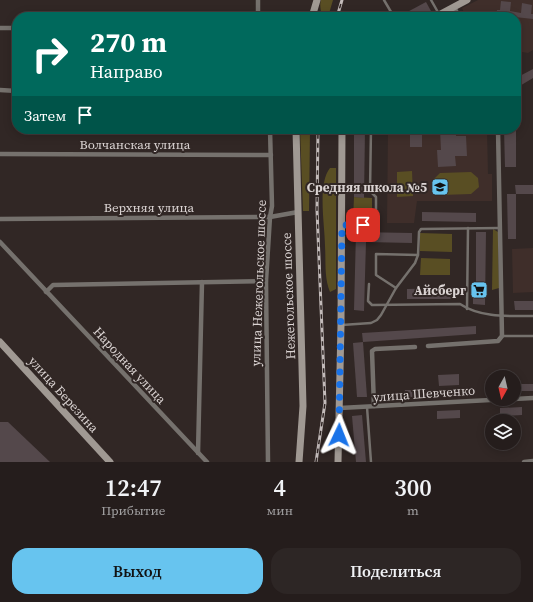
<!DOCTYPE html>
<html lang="ru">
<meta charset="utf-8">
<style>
:root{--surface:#251d1c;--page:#2d2625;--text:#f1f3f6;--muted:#a3a2a3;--line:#423b3b;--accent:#67c4ef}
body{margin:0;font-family:"Source Serif 4",serif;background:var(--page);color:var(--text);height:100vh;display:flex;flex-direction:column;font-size:15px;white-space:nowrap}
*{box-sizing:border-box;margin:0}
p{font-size:13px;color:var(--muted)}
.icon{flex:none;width:22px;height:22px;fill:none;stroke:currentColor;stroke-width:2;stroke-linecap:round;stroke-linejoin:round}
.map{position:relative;height:462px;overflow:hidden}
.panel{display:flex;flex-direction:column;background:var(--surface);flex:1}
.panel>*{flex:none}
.banner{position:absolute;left:12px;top:12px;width:509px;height:122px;border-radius:16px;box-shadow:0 2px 10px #0003,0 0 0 1px var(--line);background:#00695c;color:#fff;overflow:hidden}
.needle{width:26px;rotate:188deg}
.tools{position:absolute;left:485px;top:370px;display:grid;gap:8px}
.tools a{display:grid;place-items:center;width:36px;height:36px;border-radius:50%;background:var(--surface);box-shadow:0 2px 10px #0003,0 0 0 1px var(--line);font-size:20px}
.pin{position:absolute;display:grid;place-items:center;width:34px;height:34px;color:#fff;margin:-17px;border-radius:8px;box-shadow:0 2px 6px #0006}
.me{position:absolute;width:44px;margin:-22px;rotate:2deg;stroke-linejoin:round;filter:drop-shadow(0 0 3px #0008)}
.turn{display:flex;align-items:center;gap:14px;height:84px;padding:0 12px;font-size:18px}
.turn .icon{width:52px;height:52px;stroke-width:2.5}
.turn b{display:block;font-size:28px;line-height:34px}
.then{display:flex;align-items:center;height:38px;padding:0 12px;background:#0003;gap:8px;font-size:15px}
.eta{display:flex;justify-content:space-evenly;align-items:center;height:68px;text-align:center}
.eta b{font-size:24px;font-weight:600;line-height:28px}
.action{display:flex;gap:8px;margin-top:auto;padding:8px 12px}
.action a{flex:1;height:46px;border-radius:16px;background:var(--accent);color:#111;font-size:16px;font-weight:600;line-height:46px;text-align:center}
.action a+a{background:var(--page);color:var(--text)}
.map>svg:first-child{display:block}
.built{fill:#3f2e2a}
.green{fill:#594e23}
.building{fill:#54484b}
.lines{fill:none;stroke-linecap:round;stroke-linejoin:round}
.lane{stroke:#75716d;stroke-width:2.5}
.street{stroke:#75716d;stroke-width:4.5}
.secondary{stroke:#a09993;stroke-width:7}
.rail-casing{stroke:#c3bbba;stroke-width:3}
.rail{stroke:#312725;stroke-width:1.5;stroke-dasharray:4.5;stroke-linecap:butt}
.route{stroke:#1a73e8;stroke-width:7;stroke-dasharray:0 12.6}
.labels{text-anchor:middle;stroke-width:4;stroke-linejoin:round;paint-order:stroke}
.street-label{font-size:13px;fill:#dbd4d3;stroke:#312725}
.poi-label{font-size:13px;font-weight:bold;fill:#dbd4d3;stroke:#312725;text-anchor:end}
</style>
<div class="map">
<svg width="533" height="462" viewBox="0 0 533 462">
<rect width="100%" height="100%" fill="#312725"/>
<!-- built -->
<g class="built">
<path d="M478,0H533V50L528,53L516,51V17H466L462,8Z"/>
<path d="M388,129H487L488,174H492V201H417L414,223H387Z"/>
<path d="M533,241V292L513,293L512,249L533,248Z"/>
</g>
<!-- green -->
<g class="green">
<path d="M321,0H333L328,17H321C322,11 319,7 321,0Z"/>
<path d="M300,129H310L309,211H303Z"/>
<path d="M330,168H336V289L330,292C324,277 326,262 325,246C325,226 317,184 330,168Z"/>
<path d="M412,171L413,196L397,197V172Z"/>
<path d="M471,172L478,178L479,187L471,194L441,195L433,189V180L440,173Z"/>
<path d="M354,197L372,198V221L353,220Z"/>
<path d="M493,229L498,232L499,288L492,290Z"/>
<path d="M420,233L452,234V252L420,251Z"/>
<path d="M421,258L450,259V275H420Z"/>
</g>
<!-- building -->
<g class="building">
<path d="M501,1L511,2L510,11L521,13L522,3L532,5L531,14H533V19L496,15L497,10H500Z"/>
<path d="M426,2L431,11L420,17H398Z"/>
<path d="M533,69V78L518,87L521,92L516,95V78Z"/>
<path d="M354,129H365L364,198L354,197Z"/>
<rect x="410" y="129" width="12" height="18"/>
<path d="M440,129H456V136H466L467,156H455L456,166L438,167L437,150H441Z"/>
<path d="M504,129H516V167H505Z"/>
<path d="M515,185H533V194H516Z"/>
<path d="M507,194H516V239H508Z"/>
<path d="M422,212L476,213V222L422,221Z"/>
<path d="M356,232L412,233V243L366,242L364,311L354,310Z"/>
<path d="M476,232H486L485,305L473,304V285H476Z"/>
<path d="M452,288V299H407V289Z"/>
<path d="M514,301H533V310H515Z"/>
<path d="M476,326V334L363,342L362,333Z"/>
<path d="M363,342L367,397H357L353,343Z"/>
<path d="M459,374V385L439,386L438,375Z"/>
<rect x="516" y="384" width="17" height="7"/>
<path d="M405,390H429V397H404Z"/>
<path d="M522,407V415L500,416V408Z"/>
<path d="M460,410V418L437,419V411Z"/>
<path d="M362,415L366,462H356L352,416Z"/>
<path d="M0,422H8L50,462H0Z"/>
</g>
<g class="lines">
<!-- lane -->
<g class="lane">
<path d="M384,0L394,17"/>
<path d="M431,0L439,14"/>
<path d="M342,225H376V197L370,191L371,129"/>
<path d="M369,284L368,301L372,305L460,304C481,318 509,316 533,316"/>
<path d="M396,288L376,275V254L418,255"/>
<path d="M467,309L468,228"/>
<path d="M342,325L371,323L377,320L381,315L396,288L415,263L418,255L419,232L421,229L500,228"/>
<path d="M503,336H533"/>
<path d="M367,407L371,462"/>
</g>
<!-- street -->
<g class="street">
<path d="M258,0V17"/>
<path d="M454,7L459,17"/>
<path d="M0,28H17"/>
<path d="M0,90L17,91"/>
<path d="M0,154L271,155"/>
<path d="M0,219L270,217L298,212"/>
<path d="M0,242L207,462"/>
<path d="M46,292L53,285L266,281"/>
<path d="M428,346L498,341L502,336L498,129"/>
<path d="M514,399L533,398"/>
<path d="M374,406L372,351L375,349L415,347"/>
<path d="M340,408L509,399"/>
<path d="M198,453L202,282"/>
<path d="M268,462L266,281L270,217L272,206L270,129"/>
<path d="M524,462L533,461"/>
</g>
<!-- secondary -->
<g class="secondary">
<path d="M312,17L317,0"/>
<path d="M435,17L467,0"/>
<path d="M296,129L303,406L299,462"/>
<path d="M0,342L110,462"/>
<path d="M338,462L341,325L342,129"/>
</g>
<!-- rail casing -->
<g class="rail-casing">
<g id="rail">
<path d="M337,17L342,0"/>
<path d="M316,462L325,403L317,210L318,129"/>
</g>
</g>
<!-- rail -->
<use href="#rail" class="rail"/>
</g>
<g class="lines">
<!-- route -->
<path class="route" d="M339,435L342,225H363"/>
</g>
<!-- icons -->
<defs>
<g id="school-square" transform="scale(0.9)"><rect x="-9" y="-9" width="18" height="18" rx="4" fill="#67c4ef" stroke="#312725"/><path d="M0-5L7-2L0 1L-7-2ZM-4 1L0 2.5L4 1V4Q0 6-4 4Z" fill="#111"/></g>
<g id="supermarket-square" transform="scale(0.9)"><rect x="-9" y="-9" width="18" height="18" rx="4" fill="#67c4ef" stroke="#312725"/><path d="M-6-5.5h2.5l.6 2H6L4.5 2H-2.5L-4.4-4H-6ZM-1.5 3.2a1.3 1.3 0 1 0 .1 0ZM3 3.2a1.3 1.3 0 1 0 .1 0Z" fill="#111"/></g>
</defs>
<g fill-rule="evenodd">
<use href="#school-square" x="440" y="187"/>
<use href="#supermarket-square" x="479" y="290"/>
</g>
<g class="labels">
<!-- street labels -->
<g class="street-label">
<text x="135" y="149">Волчанская улица</text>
<text x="149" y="212">Верхняя улица</text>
<text transform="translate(258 283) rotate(-88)" y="5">улица Нежегольское шоссе</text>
<text transform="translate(288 296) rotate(-92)" y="5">Нежегольское шоссе</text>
<text transform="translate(130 365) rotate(47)" y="5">Народная улица</text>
<text transform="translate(424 393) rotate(-4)" y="5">улица Шевченко</text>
<text transform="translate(64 394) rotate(48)" y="5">улица Березина</text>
</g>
<!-- poi labels -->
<g class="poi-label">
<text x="427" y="192">Средняя школа №5</text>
<text x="466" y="295">Айсберг</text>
</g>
</g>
</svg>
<div class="tools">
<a><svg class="needle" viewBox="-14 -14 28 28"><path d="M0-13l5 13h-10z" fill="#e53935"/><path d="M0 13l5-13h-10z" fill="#a3a2a3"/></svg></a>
<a><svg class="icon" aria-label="layers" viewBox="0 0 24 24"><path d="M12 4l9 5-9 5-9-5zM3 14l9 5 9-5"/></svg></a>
</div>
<div class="pin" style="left:363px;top:225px;background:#d93025"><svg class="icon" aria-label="arrive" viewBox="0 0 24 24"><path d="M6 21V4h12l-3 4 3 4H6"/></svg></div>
<svg class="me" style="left:339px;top:435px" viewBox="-20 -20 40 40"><path d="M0-17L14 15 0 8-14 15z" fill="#1a73e8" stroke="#fff" stroke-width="4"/></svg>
<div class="banner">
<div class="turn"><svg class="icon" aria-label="right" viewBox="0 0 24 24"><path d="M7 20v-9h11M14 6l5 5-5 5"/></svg><div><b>270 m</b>Направо</div></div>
<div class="then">Затем<svg class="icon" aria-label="arrive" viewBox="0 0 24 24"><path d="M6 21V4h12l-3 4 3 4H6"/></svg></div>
</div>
</div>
<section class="panel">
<div class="eta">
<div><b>12:47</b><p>Прибытие</p></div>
<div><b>4</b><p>мин</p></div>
<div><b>300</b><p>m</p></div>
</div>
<div class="action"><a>Выход</a><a>Поделиться</a></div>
</section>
